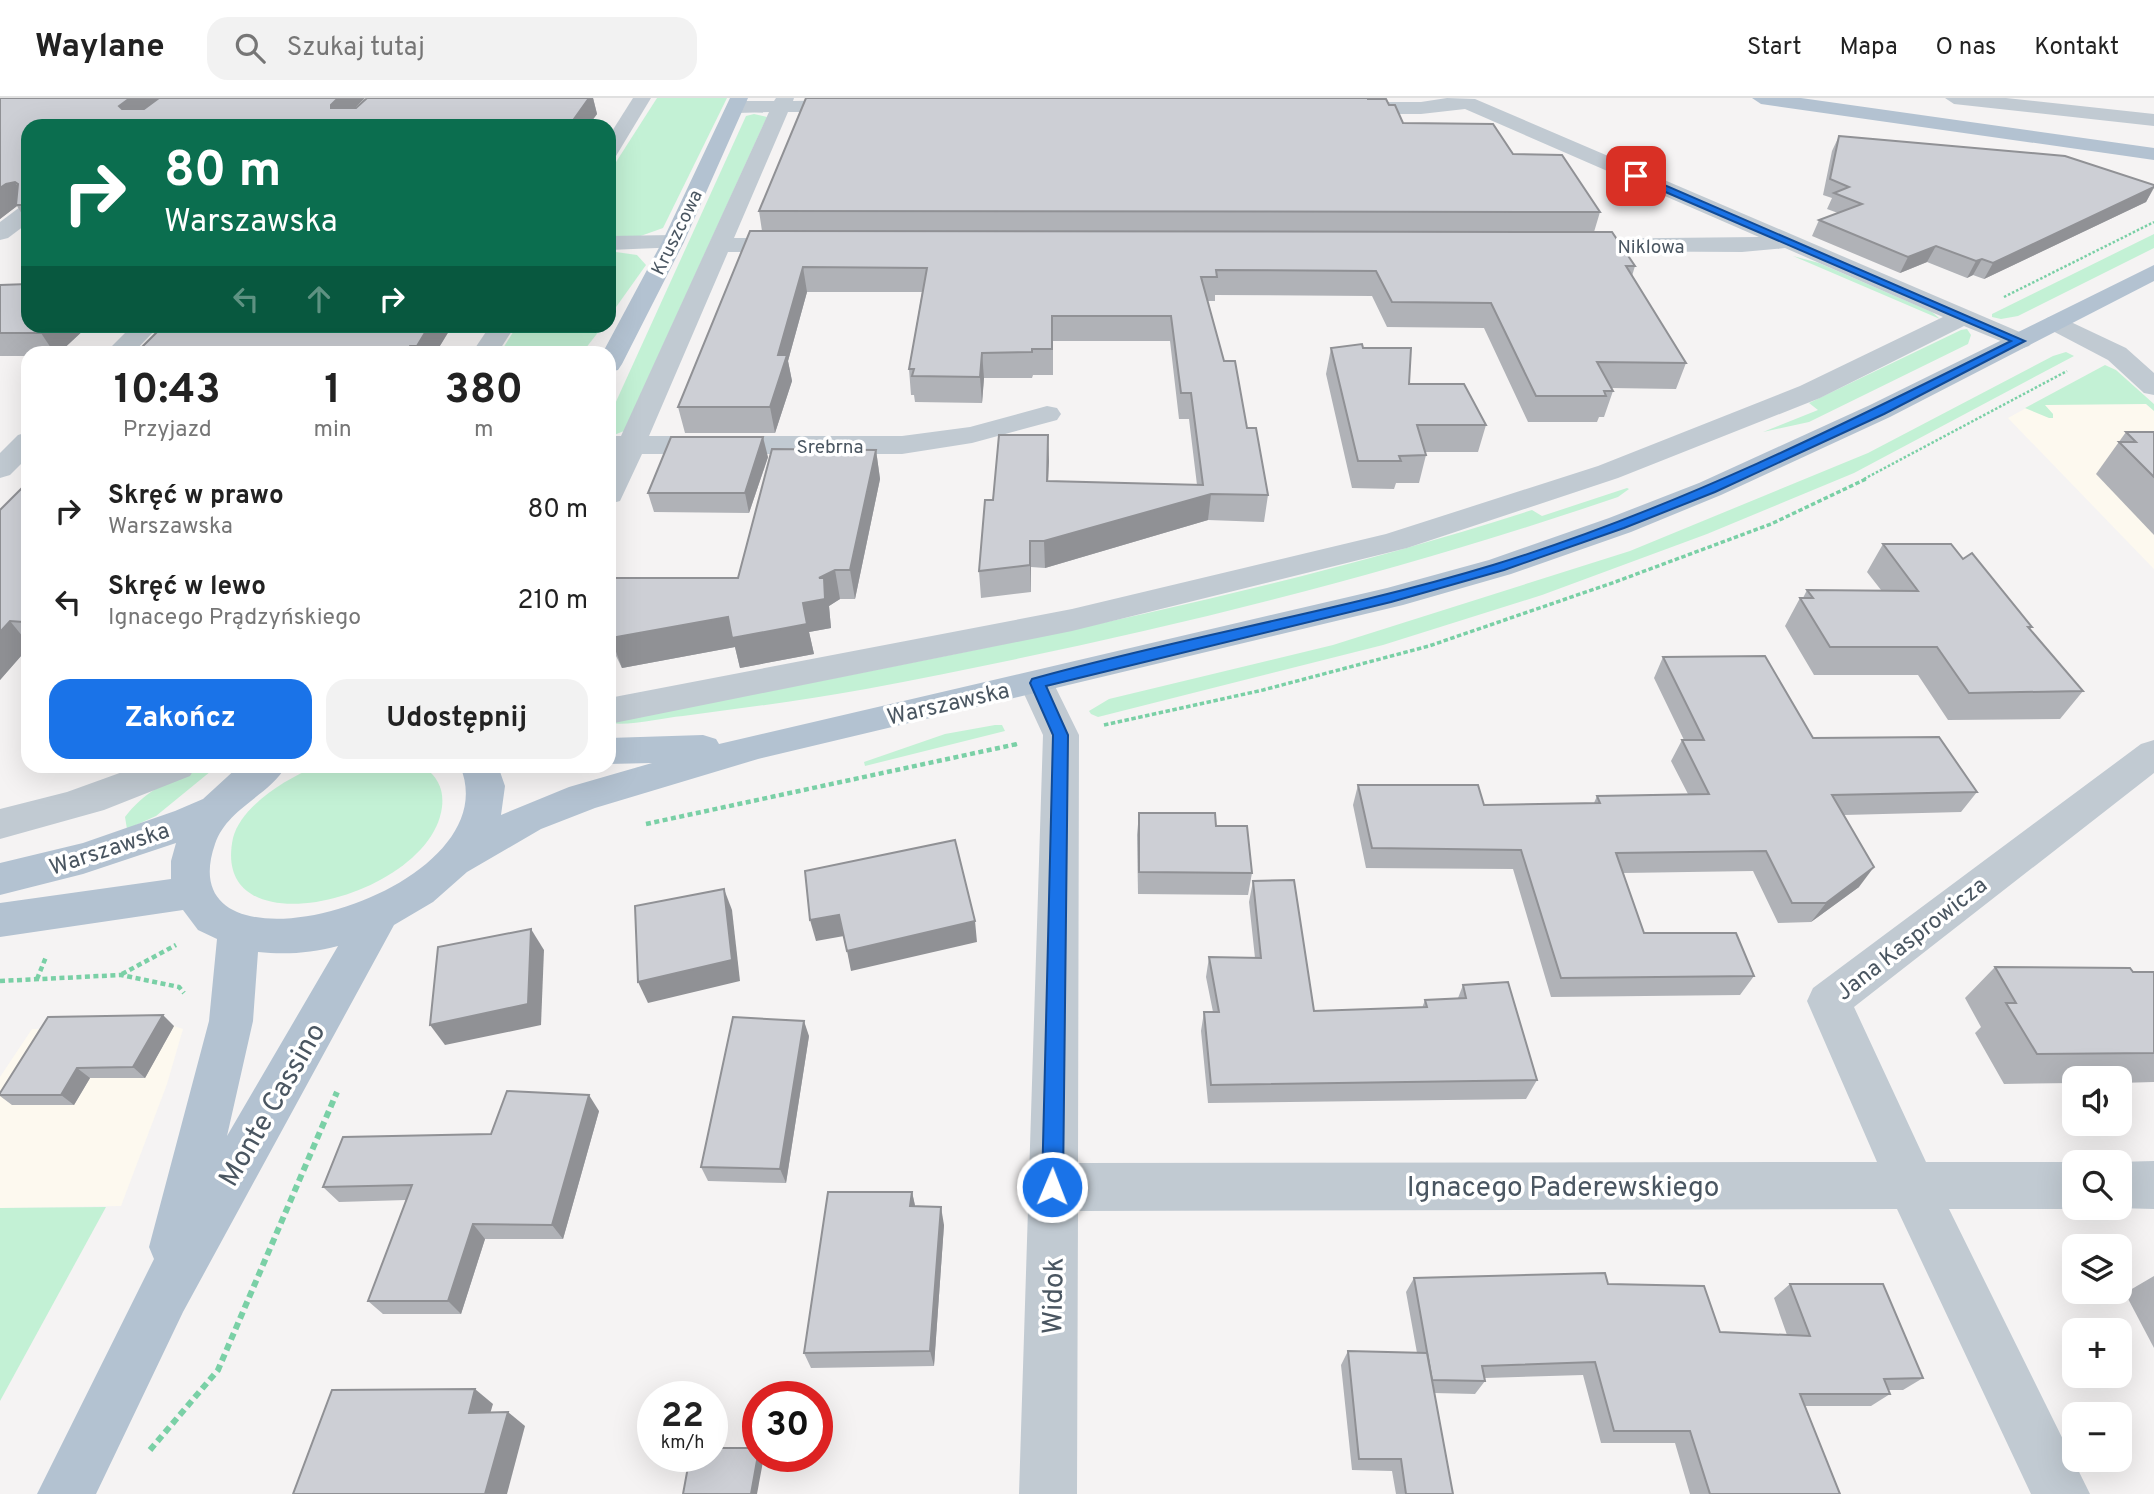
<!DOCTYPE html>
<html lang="pl">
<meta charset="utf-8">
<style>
:root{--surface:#fff;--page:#f2f2f2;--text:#222;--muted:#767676;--line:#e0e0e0;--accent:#1a73e8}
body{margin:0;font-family:Overpass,sans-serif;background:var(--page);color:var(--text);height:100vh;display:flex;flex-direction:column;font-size:26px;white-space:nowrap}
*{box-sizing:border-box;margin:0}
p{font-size:23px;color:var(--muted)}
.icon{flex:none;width:38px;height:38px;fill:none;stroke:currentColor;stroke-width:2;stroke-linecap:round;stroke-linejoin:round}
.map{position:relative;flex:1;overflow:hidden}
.drawer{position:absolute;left:21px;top:248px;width:595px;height:427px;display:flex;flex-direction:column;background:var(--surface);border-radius:21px;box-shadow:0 7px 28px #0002}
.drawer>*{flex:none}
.guide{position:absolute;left:21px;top:21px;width:595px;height:214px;border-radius:21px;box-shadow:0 7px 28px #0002;background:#0b6e4f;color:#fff;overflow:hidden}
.fabs{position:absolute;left:2062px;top:968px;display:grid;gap:14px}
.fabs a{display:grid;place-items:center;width:70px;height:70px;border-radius:14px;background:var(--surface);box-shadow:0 7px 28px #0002;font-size:35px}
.speed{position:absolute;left:637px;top:1283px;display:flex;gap:14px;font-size:35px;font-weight:700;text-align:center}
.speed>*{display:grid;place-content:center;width:91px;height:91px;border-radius:50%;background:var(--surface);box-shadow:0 7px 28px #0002;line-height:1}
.speed small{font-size:18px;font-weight:400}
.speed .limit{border:10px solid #d22;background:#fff;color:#111}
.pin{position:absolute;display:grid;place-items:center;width:60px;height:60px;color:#fff;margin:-30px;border-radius:14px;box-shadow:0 4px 10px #0006}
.me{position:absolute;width:77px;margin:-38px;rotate:1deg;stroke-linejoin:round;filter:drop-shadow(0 0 5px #0008)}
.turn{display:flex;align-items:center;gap:24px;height:147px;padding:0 28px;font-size:32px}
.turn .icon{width:91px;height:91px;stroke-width:2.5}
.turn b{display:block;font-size:49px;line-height:60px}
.lanes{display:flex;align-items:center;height:66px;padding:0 28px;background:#0003;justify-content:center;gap:35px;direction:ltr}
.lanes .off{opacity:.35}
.eta{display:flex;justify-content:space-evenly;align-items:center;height:119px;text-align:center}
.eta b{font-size:42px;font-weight:700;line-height:49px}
.cta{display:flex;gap:14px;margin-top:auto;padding:14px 28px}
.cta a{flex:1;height:80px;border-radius:21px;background:var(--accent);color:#fff;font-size:28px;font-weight:700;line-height:80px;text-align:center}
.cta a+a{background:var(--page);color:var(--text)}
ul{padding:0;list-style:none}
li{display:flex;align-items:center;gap:21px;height:91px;padding:0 28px}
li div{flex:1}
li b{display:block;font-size:26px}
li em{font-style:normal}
header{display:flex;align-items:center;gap:42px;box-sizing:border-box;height:98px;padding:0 35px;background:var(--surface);border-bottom:2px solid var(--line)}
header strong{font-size:33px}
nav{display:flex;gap:38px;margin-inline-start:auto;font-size:24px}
.search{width:490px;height:63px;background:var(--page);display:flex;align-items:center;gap:18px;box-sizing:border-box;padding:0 24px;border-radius:21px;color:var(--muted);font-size:26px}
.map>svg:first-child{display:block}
.commercial{fill:#fdf9ef}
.green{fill:#c3f1d5}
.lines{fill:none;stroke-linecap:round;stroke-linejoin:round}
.path-far3{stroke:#7ad0a6;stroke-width:2.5;stroke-dasharray:2.5 2;stroke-linecap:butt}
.path-far2{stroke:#7ad0a6;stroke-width:3.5;stroke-dasharray:4.5 2.5;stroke-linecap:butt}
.path-far1{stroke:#7ad0a6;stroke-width:4.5;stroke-dasharray:5 3.5;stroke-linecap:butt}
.path{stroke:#7ad0a6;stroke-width:6;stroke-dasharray:7 4.5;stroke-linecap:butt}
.minor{fill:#c1cad2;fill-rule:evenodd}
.major{fill:#b3c2d1;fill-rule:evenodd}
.wall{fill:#b0b2b7}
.shaded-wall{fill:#909195}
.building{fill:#cdcfd5;stroke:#909195;stroke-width:2}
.route{fill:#1a73e8;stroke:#114b97;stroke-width:2}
.labels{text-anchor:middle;stroke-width:7;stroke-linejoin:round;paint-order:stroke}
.far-street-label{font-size:19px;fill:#4a5661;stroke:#fff}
.street-label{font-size:23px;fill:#4a5661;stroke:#fff}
.near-street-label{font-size:28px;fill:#4a5661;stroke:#fff}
</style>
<header>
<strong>Waylane</strong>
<div class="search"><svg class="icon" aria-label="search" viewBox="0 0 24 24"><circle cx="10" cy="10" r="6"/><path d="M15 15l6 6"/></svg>Szukaj tutaj</div>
<nav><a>Start</a><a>Mapa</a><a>O nas</a><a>Kontakt</a></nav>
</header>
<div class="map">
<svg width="2154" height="1396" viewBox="0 0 2154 1396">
<rect width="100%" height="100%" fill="#f5f3f3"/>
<!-- commercial -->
<g class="commercial">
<path d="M2105,267L2116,272L2154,306V471L2008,320Z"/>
<path d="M174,928L183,931L167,986L121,1108L0,1110V979L32,931Z"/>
</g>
<!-- green -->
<g class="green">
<path d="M657,0H727L663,130L635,140L609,141V75Z"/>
<path d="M754,16L767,19L624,333L609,339V319L746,18Z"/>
<path d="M2154,136V150L2018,218L2001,221L1992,219V216Z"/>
<path d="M609,153L637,157L646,167L609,219Z"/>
<path d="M1793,158L1819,165L1932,214L1940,221Z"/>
<path d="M517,228H603L582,255H500Z"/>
<path d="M1967,231L1971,237L1968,246L1809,324L1763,334L1818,312L1809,305L1961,232Z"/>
<path d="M2066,254L2074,258L1854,375L1707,436L1542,497L1383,547L1098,619L1091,616L1089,613L1109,601L1333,547L1630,453L1868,355L2053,258Z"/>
<path d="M2105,267L2116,272L2154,306V313L2146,306L2045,307L2053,316V320H2049L2025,310Z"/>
<path d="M1627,390L1629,391L1618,399C1369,484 1124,542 866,591C805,602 744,610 683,618C660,620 632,628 609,625C918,562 1231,509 1532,412L1542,418Z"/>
<path d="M995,627H1002L1005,633L865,668L864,664L945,636Z"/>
<path d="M194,669H216L156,718L127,731L125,719C143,695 168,683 194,669Z"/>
<path d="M315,669H424C438,679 444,692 442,709C431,800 208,857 233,740C241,708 287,680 315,669Z"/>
<path d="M106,1109L0,1303V1110Z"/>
</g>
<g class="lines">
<!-- path-far3 -->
<g class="path-far3">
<path d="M2004,199L2154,124"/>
<path d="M1864,381L2067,273"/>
</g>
<!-- path-far2 -->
<g class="path-far2">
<path d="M1104,627L1263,592L1429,548L1615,484L1771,426L1868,380"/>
<path d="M1014,647L1017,646"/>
</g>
<!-- path-far1 -->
<g class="path-far1">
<path d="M646,726L1017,646"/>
<path d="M122,876L176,847"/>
<path d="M37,881L46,859"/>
<path d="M0,883L121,877L179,889L184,895"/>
</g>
<!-- path -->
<path class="path" d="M150,1352L218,1272L337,994"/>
<!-- minor -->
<g class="minor">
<path d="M633,0H651L616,58L609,60V38Z"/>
<path d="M776,0H794L793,3L853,2L863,8L853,14H788L734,140H796L804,142L807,147L804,152L796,154H728L649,338H902L970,329L1047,308L1057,310L1061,316L1057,322L972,345L902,356H642L620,403L609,406V364L613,356H609V338H621L769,14L736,15L726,9L736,3H774Z"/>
<path d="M1447,0L1475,1L2029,238L2033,243L2029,248L2020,251L1964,228L1820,300L1618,380L1407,450L1072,533L609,626V600L1072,511L1386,436L1598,368L1800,288L1943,219L1785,150L1742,154L1562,153L1559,148L1562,143L1570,141L1759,139L1465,11L1421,16H1344L1334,10L1344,4H1421Z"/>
<path d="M1945,0H2006L2154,16V28L1954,6Z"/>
<path d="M28,107V125L8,140L0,142V124L20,109Z"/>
<path d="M673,137L681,139L684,144L681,149L609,152V138Z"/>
<path d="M2056,217L2126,250L2154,275V297L2144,295L2108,262L2047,230L2043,225L2047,220Z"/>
<path d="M132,228H159L132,256H104Z"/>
<path d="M490,228H515L497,256H471Z"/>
<path d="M28,334V359L10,377L0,380V355L18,337Z"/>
<path d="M1037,573L1049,576L1079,637L1078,1065L1877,1064L1807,903L1813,890L2141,646L2154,642V675L1854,909L1926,1064H2076L2074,1110H2077L2074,1111H1949L2090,1396H2031L1897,1111L1078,1113L1077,1396H1019L1043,637L1019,585L1025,576Z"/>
<path d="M139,668H196L190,678L104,712L0,741V711L67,694Z"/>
<path d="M2154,1063V1111L2116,1110H2119L2117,1064Z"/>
</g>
<!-- major -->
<g class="major">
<path d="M730,0H748L684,144L622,266L618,272L609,274V256H602L662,144Z"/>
<path d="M1752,0H1801L2154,50V62L1761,6Z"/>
<path d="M2154,167V183L1890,319L1721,397L1631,434L1511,476L1403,507L758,661L595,710L541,731L467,774L433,804L394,827L183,1214L96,1396H37L154,1161L149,1149L209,923L217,841L198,832L183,812L0,839V805L171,781V763L176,745L83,776L0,797V765L83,745L175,713L203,701L239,668H286C269,698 227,710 215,746C163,895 515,796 460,668H498L505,688L501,717L569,689L652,665L609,666V640L703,637L716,641L719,646L1387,490L1489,462L1609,420L1699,385L1870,307ZM338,848L227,1038L253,923L258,854C286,857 311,855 338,848Z"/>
</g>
</g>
<!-- wall -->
<g class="wall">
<path d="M0,0L355,10L367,0H593L597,16L588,28H28V126L17,108L0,121Z"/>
<path d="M1368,1L1389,7L1403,25L1513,56L1600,114L1594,134L1635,168L1632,178L1686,265L1676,291L1611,290L1613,293L1604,319H1599L1597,324H1528L1484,230L1387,229L1372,198L1215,197V203H1207L1224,263L1247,330L1268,397L1264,424L1208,422L1045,470L1031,469V494L981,500L979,473L993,402L1048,337V383L1197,387L1189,321H1179L1170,243H1053V277H1033L1032,280H984L982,305L915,304L914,297H911L909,271L922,194H807L788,263L792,283L775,335H685L678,309L762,133L759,113Z"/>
<path d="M1839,38L2154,87V90L2146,104L1984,181L1973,177L1967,180L1927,164L1900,175L1812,138L1819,122L1838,115L1827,111L1832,100L1823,97L1832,53Z"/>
<path d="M0,187L88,228L58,256H28V258H0Z"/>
<path d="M452,228L435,256H135Z"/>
<path d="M1331,250H1363L1409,286L1486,327L1478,354H1425L1426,357L1419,385H1396L1394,391L1352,390L1326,276Z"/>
<path d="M2126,334H2154V437L2096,376Z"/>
<path d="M876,352L880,381L855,501H840L829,508L831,530L809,534L814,556L740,570L735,549L622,570L609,544V480H738Z"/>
<path d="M768,359L749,415L654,414L648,395Z"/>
<path d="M28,384V550L0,582V412Z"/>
<path d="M1883,446L1963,461L2032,529L2030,531L2083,593L2060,621L1948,622L1918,577H1814L1785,528L1800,500H1803L1807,492H1881L1867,474Z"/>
<path d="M1663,559L1813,640L1977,694L1961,714L1844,717L1859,789L1811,824L1778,825L1753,773L1623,775L1644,835L1754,878L1740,897L1551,899L1513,771L1366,770L1353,707L1358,687L1484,707L1594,705L1597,698L1688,696L1671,663L1682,642H1684L1654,580Z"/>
<path d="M1139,715L1252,775L1248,797L1138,796L1137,737Z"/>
<path d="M1253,783L1314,913L1422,910L1425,902L1458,900L1463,887L1537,982L1526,1001L1208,1005L1201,933L1204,914H1213L1206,879L1209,859L1255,860L1249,804Z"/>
<path d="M1995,869L2154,874V984L2119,985V980H2074V985L2004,986L1975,935L1981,929L1965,900Z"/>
<path d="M174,928L145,980H90L74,1007H12L0,998V995Z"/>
<path d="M809,938L786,1085L708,1083L701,1069Z"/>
<path d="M599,1013L563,1141H485L461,1216H383L368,1203L406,1102L339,1104L323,1089L491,1036Z"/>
<path d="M912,1094L915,1108L944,1127L934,1268L811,1270L804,1255Z"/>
<path d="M2154,1178V1250L2125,1195Z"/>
<path d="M1414,1180L1608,1186L1720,1234L1787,1237L1774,1200L1790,1186L1923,1280L1903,1292H1889L1890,1296L1871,1308H1805L1840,1396H1690L1675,1345H1601L1583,1277L1485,1280V1283L1475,1296L1434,1295L1453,1396H1396L1392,1373L1352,1372L1341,1267L1348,1253L1417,1255L1406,1194Z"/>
</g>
<!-- shaded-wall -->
<g class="shaded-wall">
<path d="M130,0H164L129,28L119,8Z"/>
<path d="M338,0H365L339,26L331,10V7Z"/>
<path d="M589,0H593L597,16L588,28H569Z"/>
<path d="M15,84L27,104L16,107L17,108L0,121V90L6,86Z"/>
<path d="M2154,89L2146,104L1984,181L1993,165Z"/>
<path d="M1936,148L1927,164L1900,175L1908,159Z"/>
<path d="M1982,161L1973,177L1967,180L1976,163Z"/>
<path d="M803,169L807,194L788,263L792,283L775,335L770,309L778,257Z"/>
<path d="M49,228H88L58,256H55L41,235Z"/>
<path d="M429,228H452L435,256H420L417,248Z"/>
<path d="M410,248L414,256H405Z"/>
<path d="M982,255L984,280L982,305L980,279Z"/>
<path d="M1048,337L1049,363L1047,409V383Z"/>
<path d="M763,339L768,359L749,415L745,395Z"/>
<path d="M876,352L880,381L855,501L850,472Z"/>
<path d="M1211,396L1208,422L1045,470L1044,443Z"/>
<path d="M1030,443L1031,469V494L1030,467Z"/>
<path d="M835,472L840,501L829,508L831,530L809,534L814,556L740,570L735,549L622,570L611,540L803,505L819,480Z"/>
<path d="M28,517V530L23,524Z"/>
<path d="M10,523L28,545V550L0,582V534Z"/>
<path d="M1874,769L1859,789L1811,824L1826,805Z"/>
<path d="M724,791L732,812L740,883L648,905L638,884Z"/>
<path d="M839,817L844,838L816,843L810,822Z"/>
<path d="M975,823L977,844L851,873L847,853Z"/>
<path d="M531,831L544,852L541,927L445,947L430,927Z"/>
<path d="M163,917L174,928L145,980L133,969Z"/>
<path d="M804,923L809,938L786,1085L780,1071Z"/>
<path d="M77,970L90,980L74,1007L61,997Z"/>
<path d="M589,997L599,1013L563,1141L552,1127Z"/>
<path d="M912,1094L916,1112L910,1108Z"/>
<path d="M941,1109L944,1127L934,1268L930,1253Z"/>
<path d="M473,1126L485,1141L461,1216L448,1203Z"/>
<path d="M475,1291L493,1306L486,1329L469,1315Z"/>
<path d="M508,1314L525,1328L507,1396H485Z"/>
<path d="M758,1358H764L757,1396H751Z"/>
</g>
<!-- building -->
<g class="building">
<path d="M0,0H130L119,8L122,11H144L159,0H338L331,7V10H356L367,0H589L569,28H28V107H16L18,86L15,84L6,86L0,90Z"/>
<path d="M806,0H1368V1H1386L1389,7H1395L1403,25L1493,26L1513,56L1562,57L1600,114L759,113Z"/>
<path d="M1839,38L2065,58L2154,87V89L1993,165L1982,161L1976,163L1936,148L1908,159L1819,122L1862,106L1834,95L1849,89L1830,81Z"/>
<path d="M750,133L1612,134L1635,168H1626L1686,265L1597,264L1613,293H1604L1606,298H1536L1491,205L1392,204L1376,173L1216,172L1217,179H1201L1224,263H1235L1247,330H1256L1268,397L1211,396L1044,443H1030V467L979,473L985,402H993L999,337H1048L1047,383L1203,387L1191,295H1181L1171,218H1052V251H1032V254L982,255L980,279L912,278L914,271H909L927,170L803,169L778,257H787L770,309H678Z"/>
<path d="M28,186V228H49L41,235H0V187Z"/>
<path d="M163,228H429L417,248H410L405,256H135Z"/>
<path d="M1362,246L1363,250H1411L1409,286H1464L1486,327H1417L1426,357L1399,358L1401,363H1358L1331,250Z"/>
<path d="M2126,334H2154V379L2119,344H2136Z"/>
<path d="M671,339H763L745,395H648Z"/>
<path d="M772,351L876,352L850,472H835L819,480H824L825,501L803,505L807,526L732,540L728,519L611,540L609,537V480H738Z"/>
<path d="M28,384V517L23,524L10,523L0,534V412Z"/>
<path d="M1883,446H1951L1963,461L1972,455L2032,529H2028L2083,593L1969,595L1937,549H1830L1800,500H1813L1807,492L1918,493Z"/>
<path d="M1765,558L1813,640L1939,639L1977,694L1832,697L1874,769L1826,805H1792L1766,753L1616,755L1644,835H1736L1754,878L1561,880L1521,752L1372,750L1358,687H1478L1484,707L1600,705L1597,698L1709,696L1682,642H1704L1663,559Z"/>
<path d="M1139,715H1215L1216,728H1247L1252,775L1139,774Z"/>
<path d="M955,742L975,823L847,853L839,817L810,822L805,773Z"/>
<path d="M1294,782L1314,913L1427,909L1425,902L1466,900L1463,887L1508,884L1537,982L1211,987L1204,914H1219L1209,859L1261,860L1253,783Z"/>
<path d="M724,791L732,862L638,884L635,808Z"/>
<path d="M531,831L528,906L430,927L438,849Z"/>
<path d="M1995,869L2130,870L2133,874H2154V955L2037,956L2006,905H2016Z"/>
<path d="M163,917L133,969L77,970L61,997H0V995L48,919Z"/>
<path d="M733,919L804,923L780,1071L701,1069Z"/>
<path d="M507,993L589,997L552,1127L473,1126L448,1203H368L412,1087L323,1089L343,1039L491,1036Z"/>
<path d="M828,1094H912L910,1108L941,1109L930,1253L804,1255Z"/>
<path d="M1605,1175L1608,1186L1704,1188L1720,1234L1810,1238L1790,1186H1883L1923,1280L1884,1281L1890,1296H1800L1840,1396H1710L1690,1333H1614L1595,1264L1482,1268L1485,1283L1432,1282L1414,1180Z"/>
<path d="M1348,1253L1427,1255L1453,1396H1406L1401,1361H1359Z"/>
<path d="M475,1291L469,1315L508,1314L485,1396H293L332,1292Z"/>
<path d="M712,1350H758V1357L751,1396H683L690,1358H712Z"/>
</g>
<!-- route -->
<path class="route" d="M1633,76H1639L2025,243L1884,316L1715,394L1624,430L1504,472L1391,504L1046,588L1068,637L1063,1089L1060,1096L1052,1099L1045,1096L1042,1089L1053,637L1030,585L1032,581C1185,538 1342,513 1493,467C1673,412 1843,327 2011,243L1633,80Z"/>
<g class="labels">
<!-- far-street labels -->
<g class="far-street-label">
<text transform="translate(676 134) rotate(-64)" y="7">Kruszcowa</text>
<text x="1651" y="155">Niklowa</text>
<text x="830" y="355">Srebrna</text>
</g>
<!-- street labels -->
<g class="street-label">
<text transform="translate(948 605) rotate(-13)" y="8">Warszawska</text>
<text transform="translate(109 750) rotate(-18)" y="8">Warszawska</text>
<text transform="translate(1911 840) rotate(-38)" y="8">Jana Kasprowicza</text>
</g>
<!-- near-street labels -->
<g class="near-street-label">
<text transform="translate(271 1006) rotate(-60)" y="10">Monte Cassino</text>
<text x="1563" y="1098">Ignacego Paderewskiego</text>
<text transform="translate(1052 1198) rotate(-89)" y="10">Widok</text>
</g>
</g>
</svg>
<div class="fabs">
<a><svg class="icon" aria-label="sound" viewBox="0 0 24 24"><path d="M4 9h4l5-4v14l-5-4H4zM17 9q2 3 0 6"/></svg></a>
<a><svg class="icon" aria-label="search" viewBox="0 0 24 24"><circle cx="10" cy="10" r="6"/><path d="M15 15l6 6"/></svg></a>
<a><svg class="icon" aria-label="layers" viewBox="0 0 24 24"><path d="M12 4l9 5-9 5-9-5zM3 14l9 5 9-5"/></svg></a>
<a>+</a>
<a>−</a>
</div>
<div class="speed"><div>22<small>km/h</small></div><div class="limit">30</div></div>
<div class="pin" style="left:1636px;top:78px;background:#d93025"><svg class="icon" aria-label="arrive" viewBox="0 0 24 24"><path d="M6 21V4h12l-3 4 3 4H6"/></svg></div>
<svg class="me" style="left:1052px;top:1089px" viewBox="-20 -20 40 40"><circle r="17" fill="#1a73e8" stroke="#fff" stroke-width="3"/><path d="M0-11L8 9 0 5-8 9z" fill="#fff"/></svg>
<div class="guide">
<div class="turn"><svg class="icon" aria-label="right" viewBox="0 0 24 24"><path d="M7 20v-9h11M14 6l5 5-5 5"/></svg><div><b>80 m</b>Warszawska</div></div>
<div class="lanes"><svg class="icon off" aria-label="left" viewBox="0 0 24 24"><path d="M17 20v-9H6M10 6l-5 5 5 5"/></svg><svg class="icon off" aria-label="ahead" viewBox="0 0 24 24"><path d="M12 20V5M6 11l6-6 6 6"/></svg><svg class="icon" aria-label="right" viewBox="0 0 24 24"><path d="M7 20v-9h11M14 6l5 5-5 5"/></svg></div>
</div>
<section class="drawer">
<div class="eta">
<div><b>10:43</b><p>Przyjazd</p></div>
<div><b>1</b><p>min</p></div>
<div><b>380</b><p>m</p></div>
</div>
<ul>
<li><svg class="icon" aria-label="right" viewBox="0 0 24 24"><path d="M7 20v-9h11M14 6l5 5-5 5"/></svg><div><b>Skręć w prawo</b><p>Warszawska</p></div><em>80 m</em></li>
<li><svg class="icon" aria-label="left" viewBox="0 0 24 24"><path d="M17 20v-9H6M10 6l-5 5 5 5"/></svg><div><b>Skręć w lewo</b><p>Ignacego Prądzyńskiego</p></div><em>210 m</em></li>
</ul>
<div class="cta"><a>Zakończ</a><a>Udostępnij</a></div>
</section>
</div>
